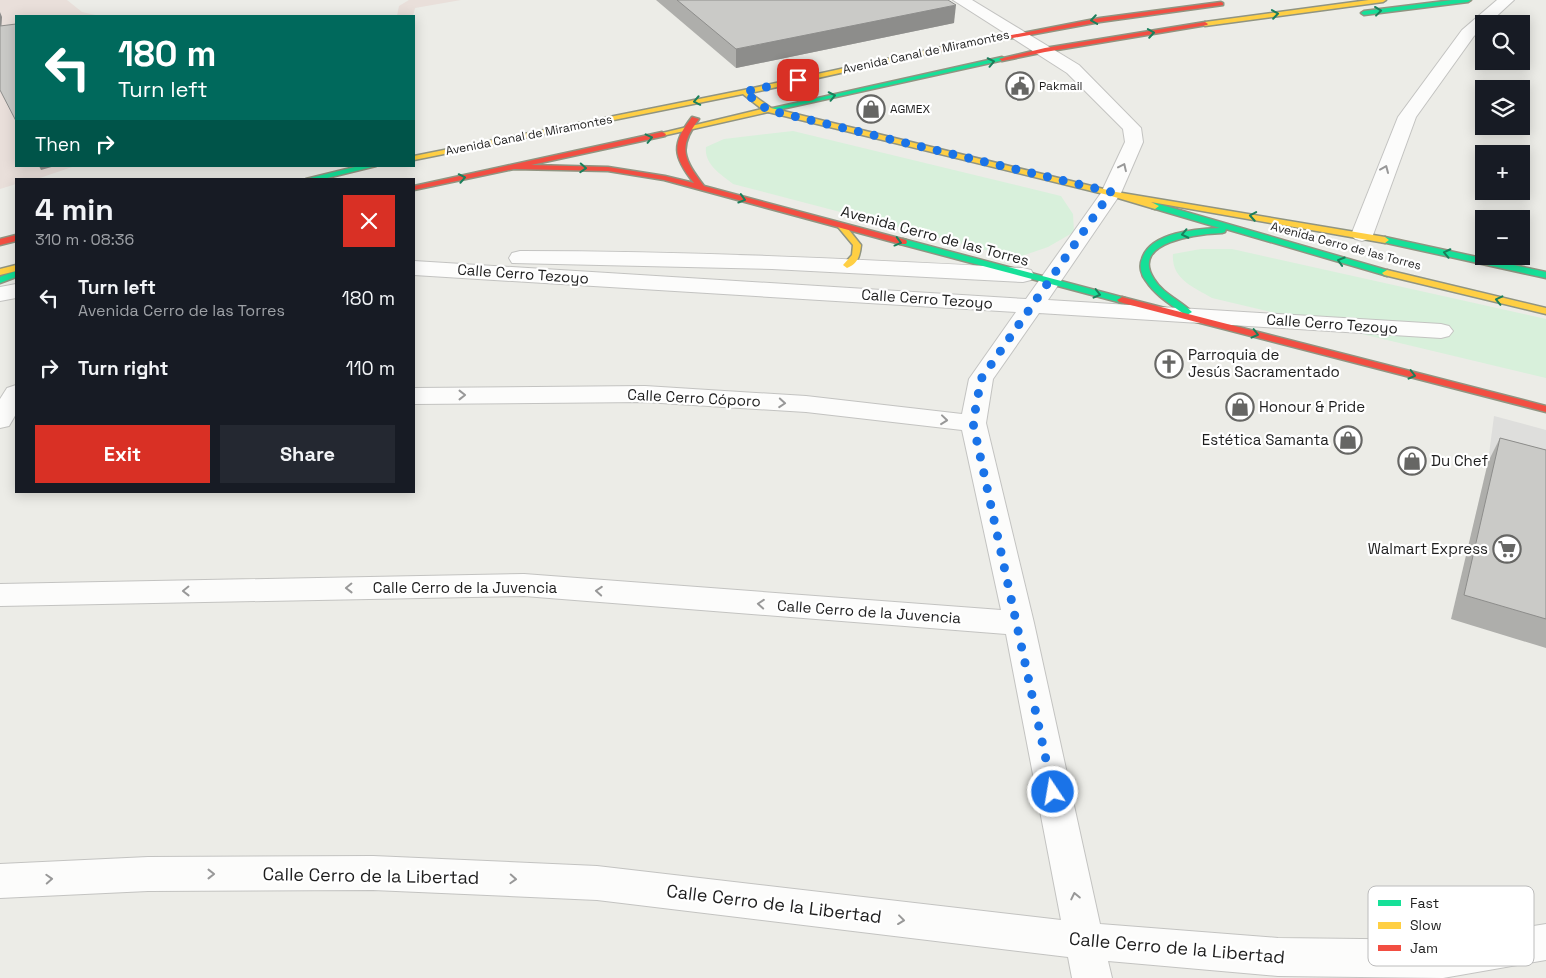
<!DOCTYPE html>
<meta charset="utf-8">
<style>
:root{--surface:#171b24;--page:#242831;--text:#f1f3f6;--muted:#9ea1a6;--accent:#d93025}
body{margin:0;font-family:"Space Grotesk",sans-serif;background:var(--page);color:var(--text);height:100vh;display:flex;flex-direction:column;font-size:19px;white-space:nowrap}
*{box-sizing:border-box;margin:0}
p{font-size:16px;color:var(--muted)}
.icon{flex:none;width:28px;height:28px;fill:none;stroke:currentColor;stroke-width:2;stroke-linecap:round;stroke-linejoin:round}
.map{position:relative;flex:1;overflow:hidden}
.drawer{position:absolute;left:15px;top:178px;width:400px;height:315px;display:flex;flex-direction:column;background:var(--surface);border-radius:0px;box-shadow:0 2px 12px #0003}
.drawer>*{flex:none}
.hud{position:absolute;left:15px;top:15px;width:400px;height:152px;border-radius:0px;box-shadow:0 2px 12px #0003;background:#00695c;color:#fff;overflow:hidden}
.controls{position:absolute;left:1475px;top:15px;display:grid;gap:10px}
.controls a{display:grid;place-items:center;width:55px;height:55px;border-radius:0px;background:var(--surface);box-shadow:0 2px 12px #0003;font-size:25px}
.pin{position:absolute;display:grid;place-items:center;width:42px;height:42px;color:#fff;margin:-21px;border-radius:10px;box-shadow:0 2px 8px #0006}
.me{position:absolute;width:55px;margin:-28px;rotate:348deg;stroke-linejoin:round;filter:drop-shadow(0 0 4px #0008)}
.turn{display:flex;align-items:center;gap:18px;height:105px;padding:0 20px;font-size:22px}
.turn .icon{width:65px;height:65px;stroke-width:2.5}
.turn b{display:block;font-size:35px;line-height:42px}
.then{display:flex;align-items:center;height:48px;padding:0 20px;background:#0003;gap:10px;font-size:19px}
.round{display:grid;place-items:center;flex:none;width:52px;height:52px;border-radius:0px;background:var(--page)}
.overview{display:flex;align-items:center;justify-content:space-between;height:85px;padding:0 20px}
h1{font-size:30px;font-weight:700;line-height:38px}
.button{display:flex;gap:10px;margin-top:auto;padding:10px 20px}
.button a{flex:1;height:58px;border-radius:0px;background:var(--accent);color:#fff;font-size:20px;font-weight:700;line-height:58px;text-align:center}
.button a+a{background:var(--page);color:var(--text)}
ul{padding:0;list-style:none}
li{display:flex;align-items:center;gap:15px;height:70px;padding:0 20px}
li div{flex:1}
li b{display:block;font-size:19px}
li em{font-style:normal}
.map>svg:first-child{display:block}
.commercial{fill:#e9dfda}
.park{fill:#d8f0db}
.parking{fill:#dededc}
.lines{fill:none;stroke-linecap:round;stroke-linejoin:round}
.street-casing{stroke:#c3c3c1;stroke-width:2}
.fast-casing{stroke:#909481;stroke-width:3}
.slow-casing{stroke:#909481;stroke-width:3}
.jam-casing{stroke:#909481;stroke-width:3}
.street{fill:#fcfcfb;fill-rule:evenodd}
.fast{fill:#16e098;fill-rule:evenodd}
.slow{fill:#ffcf43;fill-rule:evenodd}
.jam{fill:#f24e42;fill-rule:evenodd}
.wall{fill:#aeaeab}
.shaded-wall{fill:#8d8d8b}
.building{fill:#cacac7;stroke:#8d8d8b}
.oneway{stroke:#1a7f5b}
.oneway2{stroke:#989898}
.route{stroke:#1a73e8;stroke-width:9;stroke-dasharray:0 16.2}
.labels{text-anchor:middle;stroke-width:4.5;stroke-linejoin:round;paint-order:stroke}
.far-street-label{font-size:12px;fill:#1e1e1e;stroke:#fff}
.far-poi-label{font-size:12px;fill:#1e1e1e;stroke:#fff;text-anchor:start}
.street-label{font-size:15px;fill:#1e1e1e;stroke:#fff}
.poi-label{font-size:15px;fill:#1e1e1e;stroke:#fff;text-anchor:start}
.near-street-label{font-size:18px;fill:#1e1e1e;stroke:#fff}
.key{fill:#fff;stroke:#bcbcbc;stroke-width:1}
.key-label{font-size:14px;fill:#1e1e1e}
</style>
<div class="map">
<svg width="1546" height="978" viewBox="0 0 1546 978">
<rect width="100%" height="100%" fill="#ecece7"/>
<!-- commercial -->
<g class="commercial">
<path d="M0,0H67L82,12L100,16H16V166H75L37,179H16V184L0,189Z"/>
<path d="M409,0H461L415,8L413,16H397L399,6Z"/>
</g>
<!-- park -->
<g class="park">
<path d="M793,131L1061,196L1073,214L1074,232L1048,247L1016,258L733,184C720,174 704,164 706,147L724,139Z"/>
<path d="M1201,249H1232L1546,319V378L1212,298C1193,287 1171,279 1173,254Z"/>
</g>
<!-- parking -->
<path class="parking" d="M1494,416L1546,430V478L1488,462Z"/>
<g class="lines">
<!-- street casing -->
<g class="street-casing">
<g id="street">
<path d="M953,0H972L1079,65L1141,128L1143,142L1121,193L1048,300L1441,324L1449,326L1453,331L1449,336L1441,338L1039,313L993,379L986,423L1034,623L1100,924L1278,938L1443,940L1546,924V960L1443,978L1278,976L1108,961L1112,978H1072L1068,957L597,900L373,890L148,891L0,898V864L148,857L373,856L597,866L1061,920L1006,634L524,596L0,606V584L524,574L1001,610L962,430L806,412L645,402L414,404V388L645,386L806,396L962,414L969,379L1016,312L414,275V261L1026,299L1101,193L1125,142L1123,129L1067,73Z"/>
<path d="M1497,0H1514L1488,24H1484V28L1474,36L1416,117L1373,235L1369,239L1362,241L1355,239L1351,235L1398,117L1462,30Z"/>
<path d="M520,251C688,251 855,259 1023,268L1031,270L1034,275L1031,280L1023,282L772,269L512,263L509,258L512,253Z"/>
<path d="M16,284V298L0,301V287Z"/>
<path d="M16,385V414L9,426L0,428V399L7,388Z"/>
</g>
</g>
<!-- fast casing -->
<g class="fast-casing">
<g id="fast">
<path d="M1453,0H1471L1468,2L1364,15L1361,13L1364,11Z"/>
<path d="M1002,57L1004,58V60L768,112L764,110Z"/>
<path d="M359,166H376L323,179H306Z"/>
<path d="M1155,203L1390,271L1392,273L1387,276L1384,275L1226,229L1225,232L1222,233C1200,234 1129,241 1154,279C1163,294 1180,300 1192,312L1187,315L1184,314C1170,304 1155,295 1146,281C1141,275 1139,266 1142,259C1150,232 1197,229 1220,228L1152,208L1151,206Z"/>
<path d="M1385,237L1546,272V278L1382,242L1381,240Z"/>
<path d="M903,239L1125,298L1127,300L1122,303L900,244V240Z"/>
<path d="M16,271V277L0,283V277Z"/>
</g>
</g>
<!-- slow casing -->
<g class="slow-casing">
<g id="slow">
<path d="M1369,0H1386L1383,2L1205,26L1202,24L1205,22Z"/>
<path d="M942,47L945,49L944,50L750,93L771,108L1116,192L1385,237L1389,240L1385,243L1151,202L1159,206L1155,209L1108,195L768,112L662,136L658,134L762,109L743,94L414,160V156L744,90Z"/>
<path d="M842,224L845,225L861,245C860,255 858,264 847,268L843,265L852,255L853,245L838,227Z"/>
<path d="M16,265V271L0,275V269Z"/>
<path d="M1387,270L1546,308V314L1384,275L1382,273Z"/>
</g>
</g>
<!-- jam casing -->
<g class="jam-casing">
<g id="jam">
<path d="M1221,2L1223,3V5L1100,22L942,51L939,49L1100,18Z"/>
<path d="M1205,22L1208,24L1207,25L1045,52L1002,61L999,59L1045,48Z"/>
<path d="M692,117L699,119C677,148 684,159 704,186L906,240L907,242L906,244H900L664,180L608,171L514,169L414,190V186L662,132L666,134L665,136L531,165L608,167L665,176L694,183C673,157 671,144 692,117Z"/>
<path d="M16,235V241L0,245V239Z"/>
<path d="M1122,297L1546,406V412L1119,302L1117,300Z"/>
</g>
</g>
<!-- street -->
<use href="#street" class="street"/>
<!-- fast -->
<use href="#fast" class="fast"/>
<!-- slow -->
<use href="#slow" class="slow"/>
<!-- jam -->
<use href="#jam" class="jam"/>
</g>
<!-- wall -->
<g class="wall">
<path d="M656,0H948L954,23L736,68Z"/>
<path d="M1500,438L1546,450V648L1451,619L1488,462Z"/>
</g>
<!-- shaded-wall -->
<g class="shaded-wall">
<path d="M956,5L954,23L736,68V49Z"/>
<path d="M0,12L2,17L1,32L0,29Z"/>
<path d="M39,166H55L41,170Z"/>
</g>
<!-- building -->
<g class="building">
<path d="M677,0H948L956,5L736,49Z"/>
<path d="M16,24V121L0,90V26Z"/>
<path d="M1500,438L1546,450V619L1464,595Z"/>
</g>
<!-- one-way arrows -->
<defs><path id="oneway-chevron" d="M-2-3.5L2.5 0L-2 3.5" fill="none" stroke-width="1.6" stroke-linecap="round" stroke-linejoin="round" transform="scale(1.25)"/></defs>
<g class="oneway">
<use href="#oneway-chevron" transform="translate(1378 11) rotate(-7)"/>
<use href="#oneway-chevron" transform="translate(1275 14) rotate(-8)"/>
<use href="#oneway-chevron" transform="translate(1094 20) rotate(171)"/>
<use href="#oneway-chevron" transform="translate(1151 33) rotate(-9)"/>
<use href="#oneway-chevron" transform="translate(991 62) rotate(-12)"/>
<use href="#oneway-chevron" transform="translate(832 96) rotate(-12)"/>
<use href="#oneway-chevron" transform="translate(697 101) rotate(169)"/>
<use href="#oneway-chevron" transform="translate(649 138) rotate(-13)"/>
<use href="#oneway-chevron" transform="translate(583 168) rotate(3)"/>
<use href="#oneway-chevron" transform="translate(462 178) rotate(-11)"/>
<use href="#oneway-chevron" transform="translate(742 199) rotate(16)"/>
<use href="#oneway-chevron" transform="translate(1253 216) rotate(-170)"/>
<use href="#oneway-chevron" transform="translate(1185 234) rotate(168)"/>
<use href="#oneway-chevron" transform="translate(898 242) rotate(15)"/>
<use href="#oneway-chevron" transform="translate(1447 253) rotate(-168)"/>
<use href="#oneway-chevron" transform="translate(1341 261) rotate(-163)"/>
<use href="#oneway-chevron" transform="translate(1097 294) rotate(14)"/>
<use href="#oneway-chevron" transform="translate(1499 300) rotate(-167)"/>
<use href="#oneway-chevron" transform="translate(1255 334) rotate(14)"/>
<use href="#oneway-chevron" transform="translate(1412 375) rotate(14)"/>
</g>
<g class="oneway2">
<use href="#oneway-chevron" transform="translate(1123 167) rotate(-65)"/>
<use href="#oneway-chevron" transform="translate(1385 169) rotate(-67)"/>
<use href="#oneway-chevron" transform="translate(462 395)"/>
<use href="#oneway-chevron" transform="translate(782 403) rotate(4)"/>
<use href="#oneway-chevron" transform="translate(944 420) rotate(6)"/>
<use href="#oneway-chevron" transform="translate(349 588) rotate(179)"/>
<use href="#oneway-chevron" transform="translate(186 591) rotate(179)"/>
<use href="#oneway-chevron" transform="translate(599 591) rotate(-176)"/>
<use href="#oneway-chevron" transform="translate(761 604) rotate(-176)"/>
<use href="#oneway-chevron" transform="translate(211 874)"/>
<use href="#oneway-chevron" transform="translate(49 879) rotate(-3)"/>
<use href="#oneway-chevron" transform="translate(513 879) rotate(3)"/>
<use href="#oneway-chevron" transform="translate(1075 896) rotate(-102)"/>
<use href="#oneway-chevron" transform="translate(901 920) rotate(7)"/>
</g>
<g class="lines">
<!-- route -->
<path class="route" d="M798,80L744,92L768,110L1111,192L981,379L973,423L1053,792"/>
</g>
<!-- icons -->
<defs>
<g id="civic-ring" transform="scale(1.4375)"><circle r="9.5" fill="#fff" stroke="#666664" stroke-width="1.5"/><path d="M-.6-6.5H3V-4.5H.6V-3L4-1V1h2V6H-6V1h2V-1L-.6-3ZM-1.2 2.5V6h2.4V2.5Z" fill="#666664"/></g>
<g id="shop-ring" transform="scale(1.4375)"><circle r="9.5" fill="#fff" stroke="#666664" stroke-width="1.5"/><path d="M-5-2.5h2.3a2.7 3.5 0 0 1 5.4 0H5L5.5 6h-11ZM-1.5-2.5h3a1.5 2.3 0 0 0-3 0Z" fill="#666664"/></g>
<g id="church-ring" transform="scale(1.4375)"><circle r="9.5" fill="#fff" stroke="#666664" stroke-width="1.5"/><path d="M-1.2-6h2.4v3.5h3.3v2.4h-3.3V6h-2.4V-.1h-3.3v-2.4h3.3Z" fill="#666664"/></g>
<g id="supermarket-ring" transform="scale(1.4375)"><circle r="9.5" fill="#fff" stroke="#666664" stroke-width="1.5"/><path d="M-6-5.5h2.5l.6 2H6L4.5 2H-2.5L-4.4-4H-6ZM-1.5 3.2a1.3 1.3 0 1 0 .1 0ZM3 3.2a1.3 1.3 0 1 0 .1 0Z" fill="#666664"/></g>
</defs>
<g fill-rule="evenodd">
<use href="#civic-ring" x="1020" y="86"/>
<use href="#shop-ring" x="871" y="109"/>
<use href="#church-ring" x="1169" y="364"/>
<use href="#shop-ring" x="1240" y="407"/>
<use href="#shop-ring" x="1348" y="440"/>
<use href="#shop-ring" x="1412" y="461"/>
<use href="#supermarket-ring" x="1507" y="549"/>
</g>
<g class="labels">
<!-- far-street labels -->
<g class="far-street-label">
<text transform="translate(926 52) rotate(-12)" y="4">Avenida Canal de Miramontes</text>
<text transform="translate(529 135) rotate(-11)" y="4">Avenida Canal de Miramontes</text>
<text transform="translate(1346 246) rotate(15)" y="4">Avenida Cerro de las Torres</text>
</g>
<!-- far-poi labels -->
<g class="far-poi-label">
<text x="1039" y="90">Pakmail</text>
<text x="890" y="113">AGMEX</text>
</g>
<!-- street labels -->
<g class="street-label">
<text transform="translate(935 236) rotate(15)" y="5">Avenida Cerro de las Torres</text>
<text transform="translate(523 274) rotate(4)" y="5">Calle Cerro Tezoyo</text>
<text transform="translate(927 299) rotate(4)" y="5">Calle Cerro Tezoyo</text>
<text transform="translate(1332 324) rotate(4)" y="5">Calle Cerro Tezoyo</text>
<text transform="translate(694 398) rotate(3)" y="5">Calle Cerro Cóporo</text>
<text x="465" y="593">Calle Cerro de la Juvencia</text>
<text transform="translate(869 612) rotate(4)" y="5">Calle Cerro de la Juvencia</text>
</g>
<!-- poi labels -->
<g class="poi-label">
<text x="1188" y="360">Parroquia de<tspan x="1188" dy="17">Jesús Sacramentado</tspan></text>
<text x="1259" y="412">Honour &amp; Pride</text>
<text x="1329" y="445" text-anchor="end">Estética Samanta</text>
<text x="1431" y="466">Du Chef</text>
<text x="1488" y="554" text-anchor="end">Walmart Express</text>
</g>
<!-- near-street labels -->
<g class="near-street-label">
<text transform="translate(371 876) rotate(1)" y="6">Calle Cerro de la Libertad</text>
<text transform="translate(774 904) rotate(7)" y="6">Calle Cerro de la Libertad</text>
<text transform="translate(1177 948) rotate(5)" y="6">Calle Cerro de la Libertad</text>
</g>
</g>
<!-- legend -->
<rect x="1368" y="886" width="166" height="80" rx="8" class="key"/>
<rect x="1378" y="900" width="23" height="6" fill="#16e098"/>
<rect x="1378" y="922" width="23" height="7" fill="#ffcf43"/>
<rect x="1378" y="945" width="23" height="6" fill="#f24e42"/>
<g class="key-label">
<text x="1410" y="908">Fast</text>
<text x="1410" y="930">Slow</text>
<text x="1410" y="953">Jam</text>
</g>
</svg>
<div class="controls">
<a><svg class="icon" aria-label="search" viewBox="0 0 24 24"><circle cx="10" cy="10" r="6"/><path d="M15 15l6 6"/></svg></a>
<a><svg class="icon" aria-label="layers" viewBox="0 0 24 24"><path d="M12 4l9 5-9 5-9-5zM3 14l9 5 9-5"/></svg></a>
<a>+</a>
<a>−</a>
</div>
<div class="pin" style="left:798px;top:80px;background:#d93025"><svg class="icon" aria-label="arrive" viewBox="0 0 24 24"><path d="M6 21V4h12l-3 4 3 4H6"/></svg></div>
<svg class="me" style="left:1053px;top:792px" viewBox="-20 -20 40 40"><circle r="17" fill="#1a73e8" stroke="#fff" stroke-width="3"/><path d="M0-11L8 9 0 5-8 9z" fill="#fff"/></svg>
<div class="hud">
<div class="turn"><svg class="icon" aria-label="left" viewBox="0 0 24 24"><path d="M17 20v-9H6M10 6l-5 5 5 5"/></svg><div><b>180 m</b>Turn left</div></div>
<div class="then">Then<svg class="icon" aria-label="right" viewBox="0 0 24 24"><path d="M7 20v-9h11M14 6l5 5-5 5"/></svg></div>
</div>
<section class="drawer">
<div class="overview"><div><h1>4 min</h1><p>310 m · 08:36</p></div><a class="round" style="background:#d93025;color:#fff"><svg class="icon" aria-label="close" viewBox="0 0 24 24"><path d="M6 6l12 12M18 6L6 18"/></svg></a></div>
<ul>
<li><svg class="icon" aria-label="left" viewBox="0 0 24 24"><path d="M17 20v-9H6M10 6l-5 5 5 5"/></svg><div><b>Turn left</b><p>Avenida Cerro de las Torres</p></div><em>180 m</em></li>
<li><svg class="icon" aria-label="right" viewBox="0 0 24 24"><path d="M7 20v-9h11M14 6l5 5-5 5"/></svg><div><b>Turn right</b></div><em>110 m</em></li>
</ul>
<div class="button"><a>Exit</a><a>Share</a></div>
</section>
</div>
